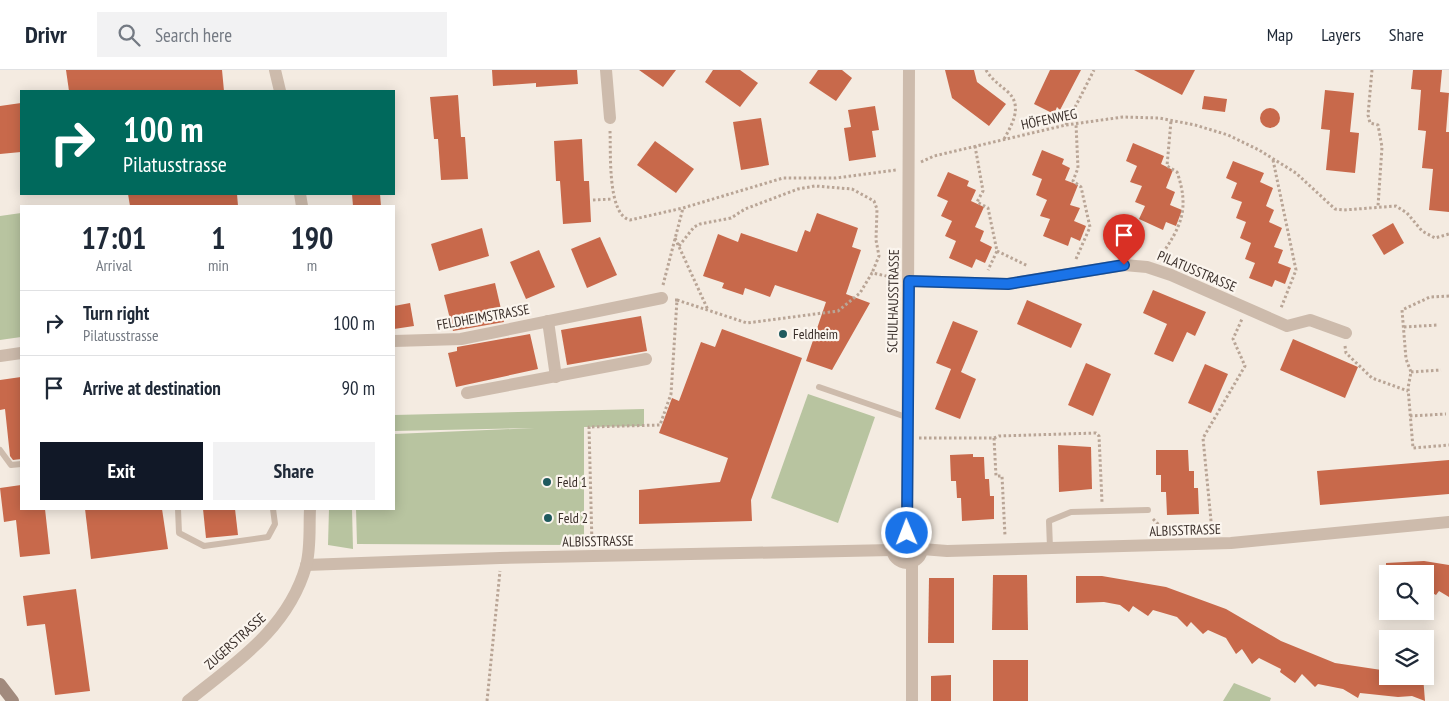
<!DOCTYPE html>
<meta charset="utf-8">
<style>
:root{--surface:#fff;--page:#f2f2f3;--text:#1f2937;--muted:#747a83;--line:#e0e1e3;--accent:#111827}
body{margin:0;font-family:"PT Sans Narrow",sans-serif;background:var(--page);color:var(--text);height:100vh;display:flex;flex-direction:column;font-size:19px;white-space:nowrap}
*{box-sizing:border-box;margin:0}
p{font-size:16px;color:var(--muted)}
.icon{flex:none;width:28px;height:28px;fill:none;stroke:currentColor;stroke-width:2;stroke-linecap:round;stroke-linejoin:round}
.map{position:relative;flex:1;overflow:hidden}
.panel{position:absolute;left:20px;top:135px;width:375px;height:305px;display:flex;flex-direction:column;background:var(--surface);border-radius:0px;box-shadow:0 2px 12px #0003}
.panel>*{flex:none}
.guide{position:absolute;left:20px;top:20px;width:375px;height:105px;border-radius:0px;box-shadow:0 2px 12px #0003;background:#00695c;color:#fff;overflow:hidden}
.fabs{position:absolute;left:1379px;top:495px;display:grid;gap:10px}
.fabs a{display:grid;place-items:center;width:55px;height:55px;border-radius:0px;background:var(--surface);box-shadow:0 2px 12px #0003;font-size:25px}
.pin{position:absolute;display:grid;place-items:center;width:42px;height:42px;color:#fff;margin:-51px -21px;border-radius:50% 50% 50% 0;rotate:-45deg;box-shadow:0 0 5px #0007}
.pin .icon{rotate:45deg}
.me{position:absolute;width:55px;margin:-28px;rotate:359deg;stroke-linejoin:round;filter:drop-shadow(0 0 4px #0008)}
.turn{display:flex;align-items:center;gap:18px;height:105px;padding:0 20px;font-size:22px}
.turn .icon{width:65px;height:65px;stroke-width:2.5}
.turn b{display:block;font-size:35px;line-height:42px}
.eta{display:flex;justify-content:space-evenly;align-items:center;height:85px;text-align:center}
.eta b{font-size:30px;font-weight:800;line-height:35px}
.primary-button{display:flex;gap:10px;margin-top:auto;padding:10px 20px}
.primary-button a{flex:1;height:58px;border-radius:0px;background:var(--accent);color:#fff;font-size:20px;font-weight:800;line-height:58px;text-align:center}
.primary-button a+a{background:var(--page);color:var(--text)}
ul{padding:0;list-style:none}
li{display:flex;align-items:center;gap:15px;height:65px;padding:0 20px;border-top:1px solid var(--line)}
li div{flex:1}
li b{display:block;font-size:19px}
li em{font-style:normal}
header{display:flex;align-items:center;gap:30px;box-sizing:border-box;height:70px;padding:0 25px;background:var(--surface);border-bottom:1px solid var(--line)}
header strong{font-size:24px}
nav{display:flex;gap:28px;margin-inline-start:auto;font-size:18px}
.search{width:350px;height:45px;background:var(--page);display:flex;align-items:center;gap:12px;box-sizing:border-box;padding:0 18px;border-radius:0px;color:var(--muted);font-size:19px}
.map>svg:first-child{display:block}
.green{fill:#b8c4a0}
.building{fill:#c8694b}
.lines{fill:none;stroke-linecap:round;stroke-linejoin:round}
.path{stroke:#b9a596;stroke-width:3;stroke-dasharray:2.5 2.5;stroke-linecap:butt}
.lane{stroke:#cdbbac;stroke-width:6}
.street{stroke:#cdbbac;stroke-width:12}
.secondary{stroke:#a18a7d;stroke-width:12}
.route-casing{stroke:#114b97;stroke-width:12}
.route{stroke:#1a73e8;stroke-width:9}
.poi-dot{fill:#1f5a5e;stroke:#fbf5ee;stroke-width:2}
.labels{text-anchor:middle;stroke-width:4.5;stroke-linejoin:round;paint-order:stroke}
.street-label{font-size:14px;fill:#3b302b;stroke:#fbf5ee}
.poi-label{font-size:14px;fill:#3b302b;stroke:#fbf5ee;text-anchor:start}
</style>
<header>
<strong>Drivr</strong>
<div class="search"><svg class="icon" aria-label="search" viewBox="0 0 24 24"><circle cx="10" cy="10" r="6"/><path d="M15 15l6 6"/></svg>Search here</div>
<nav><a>Map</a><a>Layers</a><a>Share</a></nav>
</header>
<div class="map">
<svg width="1449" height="631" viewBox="0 0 1449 631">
<rect width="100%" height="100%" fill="#f4ebe1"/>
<!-- green -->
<g class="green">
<path d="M21,143V267L0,270V146Z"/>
<path d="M808,324L875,347L838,453L771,428Z"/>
<path d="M644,339V356L584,357V475L357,474L356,439H394V364L535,358L394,361V345Z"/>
<path d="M329,439H352L353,479L328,475Z"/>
<path d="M1234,613L1271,628L1270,631H1223Z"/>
</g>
<!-- building -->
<g class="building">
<path d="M66,0H222L224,21H69Z"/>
<path d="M492,0H577L578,14L536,17V13L493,16Z"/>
<path d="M639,0H676L663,17Z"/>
<path d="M713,0H740L758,13L740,37L705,12Z"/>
<path d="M818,0H842L852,8L836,31L809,13Z"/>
<path d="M945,0H974L977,12L1006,34L989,56L952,28Z"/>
<path d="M1050,0H1081L1060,40L1057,37L1054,44L1034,34Z"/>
<path d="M1134,0H1195L1182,25Z"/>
<path d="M1413,0H1442L1440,22L1449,23L1446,62H1449V142L1429,140L1433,99L1422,98L1426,61L1418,60L1421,20L1411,19Z"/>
<path d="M1325,20L1354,23L1350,62L1359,63L1355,103L1326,100L1330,60L1321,59Z"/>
<path d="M458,25L461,67H465L468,109L441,110L438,69H434L430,27Z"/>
<path d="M1204,26L1227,29L1225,42L1202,39Z"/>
<path d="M21,33V82L0,84V36Z"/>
<path d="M875,36L879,60L872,61L876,87L849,91L844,58L851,57L848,40Z"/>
<circle cx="1270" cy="48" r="10"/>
<path d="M761,48L769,95L741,100L733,52Z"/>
<path d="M582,69L584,111H589L591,152L563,154L560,111H556L554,71Z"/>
<path d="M655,71L694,99L676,123L637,95Z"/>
<path d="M1133,73L1164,86L1161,94L1173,100L1166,118L1175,122L1170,135L1182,140L1176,156L1166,152L1163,160L1139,149L1145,136L1135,132L1142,116L1130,112L1137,96L1126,91Z"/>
<path d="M1042,80L1064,89L1062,94L1070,98L1065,110L1078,115L1070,135L1080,138L1074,151L1086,156L1080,171L1071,167L1068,176L1043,166L1050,149L1040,146L1047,130L1036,125L1042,109L1032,105Z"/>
<path d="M1233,91L1264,103L1260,112L1273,118L1266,136L1274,140L1269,152L1282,158L1274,177L1283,180L1278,193L1291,198L1285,214L1275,210L1272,217L1249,208L1255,193L1245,189L1251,173L1240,168L1246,152L1236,148L1242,132L1231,128L1237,113L1226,108Z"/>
<path d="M948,102L969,111L967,116L976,120L971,131L984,137L975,157L984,161L980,171L992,177L985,193L976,189L972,198L949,188L956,171L945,166L952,151L941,146L948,131L937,126Z"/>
<path d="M128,124H237L238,136H130Z"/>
<path d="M352,124H380L381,136H353Z"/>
<path d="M817,143L858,158L852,177L861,180L846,224L870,233L832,300L806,291L826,232L775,215L770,227L745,218L743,225L722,218L724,213L703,206L718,164L738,172L741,163L797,182L805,160L810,162Z"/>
<path d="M1393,153L1404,173L1384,185L1372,165Z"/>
<path d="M482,158L489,186L439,201L431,174Z"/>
<path d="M600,167L617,205L587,218L571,179Z"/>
<path d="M539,180L555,217L526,229L510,192Z"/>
<path d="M495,213L504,252L453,261L444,225Z"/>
<path d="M1153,220L1206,242L1195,266L1187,262L1173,292L1154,284L1167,254L1143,243Z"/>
<path d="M1027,230L1082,254L1071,278L1017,254Z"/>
<path d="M410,233L414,256L394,259V236Z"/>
<path d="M641,246L647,281L567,295L561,260Z"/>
<path d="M953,251L978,261L961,302L976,309L960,349L935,339L951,299L936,293Z"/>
<path d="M722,259L802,288L751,430L752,451L639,454V420L720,412L728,388L659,363L672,328L679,331L701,272L715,277Z"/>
<path d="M530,264L538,299L456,317L448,283L457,281V277Z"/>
<path d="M1293,269L1358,297L1345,328L1280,300Z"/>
<path d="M1086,293L1111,304L1093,346L1068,335Z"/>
<path d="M1205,294L1228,304L1211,343L1188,333Z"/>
<path d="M21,307V389L13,390L10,386L5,339L0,340V310Z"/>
<path d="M1058,375L1091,377L1092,419L1059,422Z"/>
<path d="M1156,380H1188L1189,401H1194V418H1198L1199,444L1167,445L1166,422H1161V405H1156Z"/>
<path d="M973,384V387H984L985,409H989L990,426H994V449L962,451L961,428H957L956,411H951L950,385Z"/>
<path d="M1449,390V424L1320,435L1317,401Z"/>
<path d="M21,415V439H45L50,484L20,487L16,450L4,452L0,418Z"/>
<path d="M85,439H162L168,479L91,489Z"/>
<path d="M203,439H235L238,465L206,468Z"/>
<path d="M1424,491L1449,495V527L1439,521L1436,525L1425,519V504H1386V493Z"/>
<path d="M993,505H1027L1028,560H992Z"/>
<path d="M1076,506H1102L1166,517L1226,539L1281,571L1335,593L1388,601V606H1423L1425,631L1412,626L1398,627L1360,623L1358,628L1343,619L1318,614L1315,617L1302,604L1295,613L1280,602L1281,599L1259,588L1252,594L1242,579L1236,584L1226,568L1208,560L1203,564L1191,552L1187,557L1177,547L1153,540L1148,546L1133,536L1129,542L1120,535L1104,532L1076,533Z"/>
<path d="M929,508H954V573H928Z"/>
<path d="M76,519L90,621L55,625L45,554L27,556L23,526Z"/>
<rect x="993" y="590" width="35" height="41"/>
<path d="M951,605V631H931V606Z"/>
</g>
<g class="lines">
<!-- path -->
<g class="path">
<path d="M986,0C992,10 1000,15 1008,22C1023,36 1012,55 1004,69"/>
<path d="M1372,0L1368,45L1370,53L1378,55L1382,77L1378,136"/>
<path d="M1066,55L1094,0"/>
<path d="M610,61C611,81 607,145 630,150L683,138L783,108H836L896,100"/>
<path d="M975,76L983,121L977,132L988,138L997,181L988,200"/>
<path d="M1273,90L1296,200L1281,238"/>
<path d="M921,92L934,86L1066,55L1123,47L1159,48L1195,55L1228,65L1259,80L1296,103L1335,139L1344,140L1396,136L1407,143L1422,161L1435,168L1449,164"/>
<path d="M593,130L613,129"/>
<path d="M675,168L708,240"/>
<path d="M679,176L694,157L700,154L731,148L745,139L798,119L815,116L852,119L874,131L877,139L876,170L879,186L872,203"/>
<path d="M997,181L1028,196"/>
<path d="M1160,187C1181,157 1190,139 1177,102L1167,96L1171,51"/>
<path d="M1076,189L1090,157L1081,117L1073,111L1078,98L1076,54"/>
<path d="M663,215L683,138"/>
<path d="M1449,226L1430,227L1402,240L1406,289L1411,302L1408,318L1413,378L1449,375"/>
<path d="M677,230L747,253L838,241L860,223L872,203L896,208"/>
<path d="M1404,257L1438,255"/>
<path d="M1345,276L1346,283L1372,308L1408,321"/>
<path d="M1411,302L1441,300"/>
<path d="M1410,346L1446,344"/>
<path d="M919,368H994L996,406H1002L1005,466"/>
<path d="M994,368L999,366L1096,363L1099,366L1102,432"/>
<path d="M1153,449L1166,462"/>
<path d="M1212,461L1203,368L1245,296L1233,269L1242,249"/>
<path d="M592,474L589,357L660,355L671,324L677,230H675"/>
<path d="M487,631L500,501"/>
</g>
<!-- lane -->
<g class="lane">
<path d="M819,317L906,347"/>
<path d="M0,380L11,395L21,394"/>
<path d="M178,439L179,463L204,476L268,467L275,454L273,439"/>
<path d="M1050,478L1049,451L1071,442L1148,440"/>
</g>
<!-- street -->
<g class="street">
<path d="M275,0L280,21"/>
<path d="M606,0L610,48"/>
<path d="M300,124L302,136"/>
<path d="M909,211L1008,214L1124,195L1147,197L1171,205L1287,256L1310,250L1346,263"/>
<path d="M548,251L556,307"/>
<path d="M394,271L461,269L662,228"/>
<path d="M0,286L21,283"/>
<path d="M467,323L646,289"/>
<path d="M907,463L909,0"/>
<circle cx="907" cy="478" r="15"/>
<path d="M922,479L947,481L1231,473L1449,452"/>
<path d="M912,492V631"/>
<path d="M306,495L500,488L892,480"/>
<path d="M188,631C236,592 288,559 306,496C311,478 309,457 310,439"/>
</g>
<!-- secondary -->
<path class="secondary" d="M0,614L13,631"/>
</g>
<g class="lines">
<!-- route casing -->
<g class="route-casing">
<path id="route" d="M907,463L909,211L1008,214L1124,195"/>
</g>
<!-- route -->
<use href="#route" class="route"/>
</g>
<!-- markers -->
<g class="poi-dot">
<circle cx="783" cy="264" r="5"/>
<circle cx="547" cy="412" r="5"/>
<circle cx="548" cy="448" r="5"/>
</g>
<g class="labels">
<!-- street labels -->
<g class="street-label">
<text transform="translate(1049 49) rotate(-12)" y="5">HÖFENWEG</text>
<text transform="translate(1197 201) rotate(23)" y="5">PILATUSSTRASSE</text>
<text transform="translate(893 231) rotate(-89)" y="5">SCHULHAUSSTRASSE</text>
<text transform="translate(483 247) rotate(-10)" y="5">FELDHEIMSTRASSE</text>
<text transform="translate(1185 460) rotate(-2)" y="5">ALBISSTRASSE</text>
<text transform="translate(598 471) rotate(-1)" y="5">ALBISSTRASSE</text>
<text transform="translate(235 571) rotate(-42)" y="5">ZUGERSTRASSE</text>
</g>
<!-- poi labels -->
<g class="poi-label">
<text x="793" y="269">Feldheim</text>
<text x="557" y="417">Feld 1</text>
<text x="558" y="453">Feld 2</text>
</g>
</g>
</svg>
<div class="fabs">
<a><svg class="icon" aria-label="search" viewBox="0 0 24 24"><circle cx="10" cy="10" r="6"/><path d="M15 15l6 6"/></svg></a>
<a><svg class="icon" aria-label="layers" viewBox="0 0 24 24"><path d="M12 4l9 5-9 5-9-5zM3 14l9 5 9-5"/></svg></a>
</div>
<div class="pin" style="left:1124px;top:195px;background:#d93025"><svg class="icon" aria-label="arrive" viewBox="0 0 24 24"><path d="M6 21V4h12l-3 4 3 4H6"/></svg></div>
<svg class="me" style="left:907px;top:463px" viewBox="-20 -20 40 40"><circle r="17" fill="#1a73e8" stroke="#fff" stroke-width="3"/><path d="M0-11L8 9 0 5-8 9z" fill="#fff"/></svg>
<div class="guide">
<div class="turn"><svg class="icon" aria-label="right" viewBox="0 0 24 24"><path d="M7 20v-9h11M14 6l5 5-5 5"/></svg><div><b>100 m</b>Pilatusstrasse</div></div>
</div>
<section class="panel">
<div class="eta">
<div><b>17:01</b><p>Arrival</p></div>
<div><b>1</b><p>min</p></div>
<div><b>190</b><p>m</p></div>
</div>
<ul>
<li><svg class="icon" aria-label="right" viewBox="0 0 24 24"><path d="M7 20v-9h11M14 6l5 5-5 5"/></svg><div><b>Turn right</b><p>Pilatusstrasse</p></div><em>100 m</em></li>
<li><svg class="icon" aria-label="arrive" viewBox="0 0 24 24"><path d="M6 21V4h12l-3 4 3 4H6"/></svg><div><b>Arrive at destination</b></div><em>90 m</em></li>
</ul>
<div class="primary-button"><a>Exit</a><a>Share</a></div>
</section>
</div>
